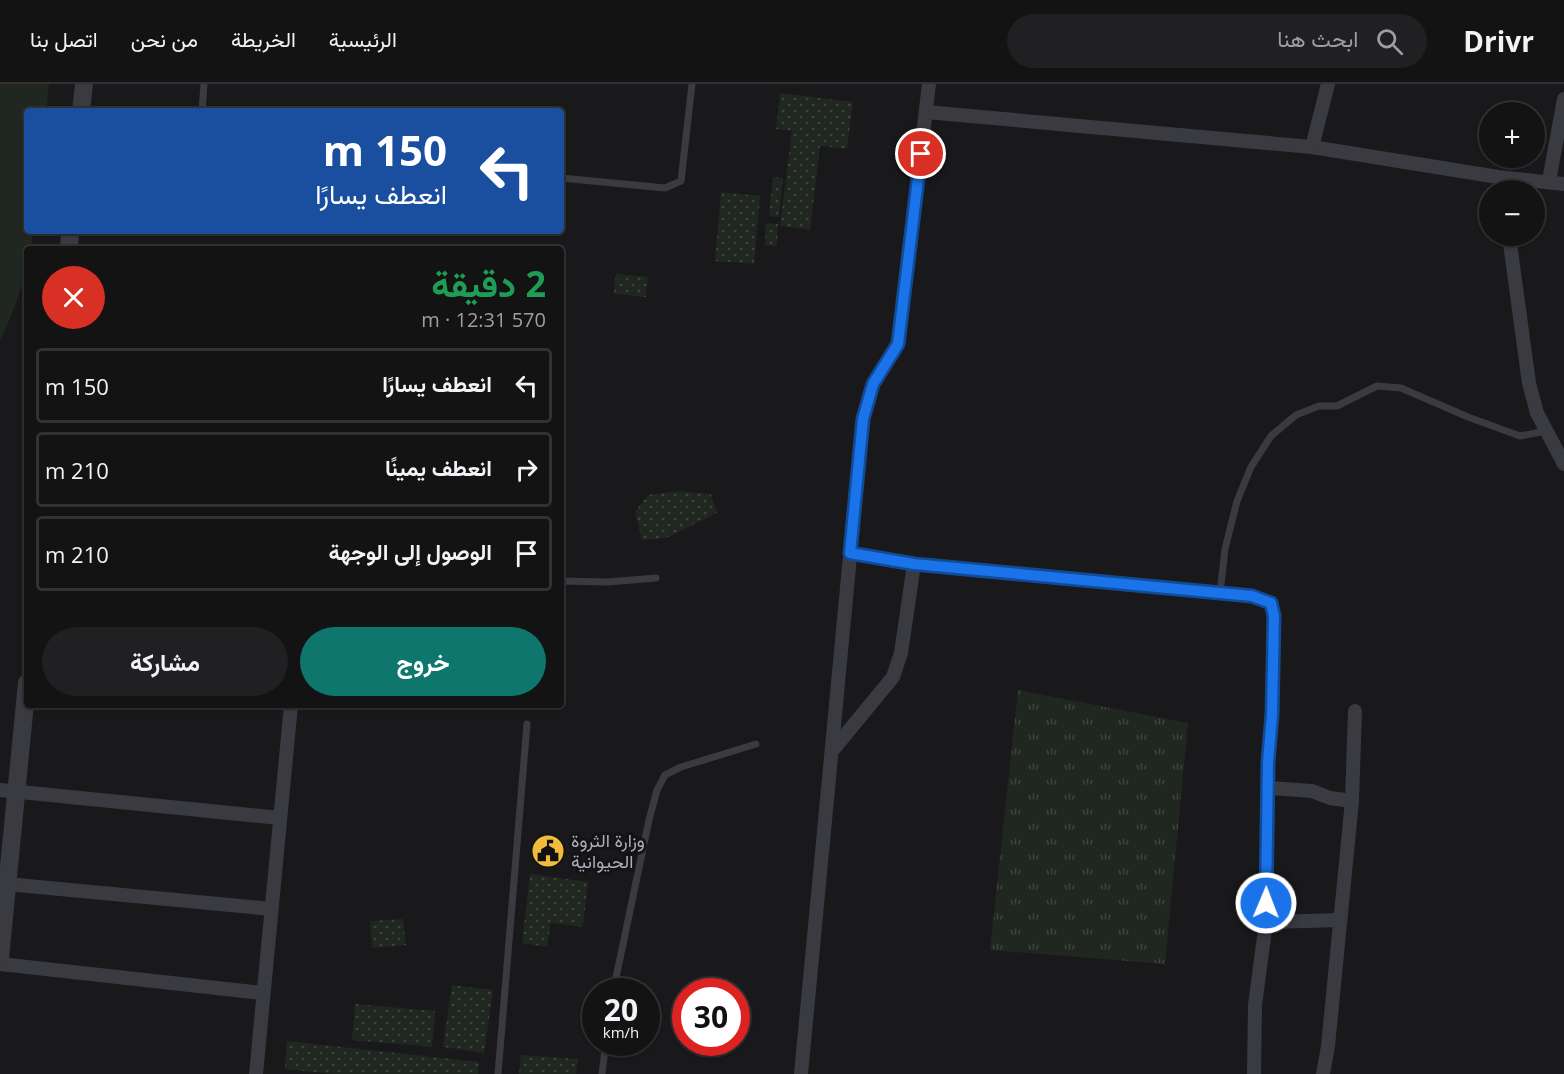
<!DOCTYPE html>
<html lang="ar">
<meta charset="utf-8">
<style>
:root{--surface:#131314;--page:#202022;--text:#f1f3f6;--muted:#9d9ea0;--line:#323234;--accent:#0f766e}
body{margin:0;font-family:"Open Sans",Vazirmatn,sans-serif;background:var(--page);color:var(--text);direction:rtl;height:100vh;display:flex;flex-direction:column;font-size:22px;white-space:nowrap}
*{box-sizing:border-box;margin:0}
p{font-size:20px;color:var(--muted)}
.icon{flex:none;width:33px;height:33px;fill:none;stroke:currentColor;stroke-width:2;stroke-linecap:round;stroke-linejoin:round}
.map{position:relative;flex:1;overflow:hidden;direction:ltr}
.drawer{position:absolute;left:24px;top:162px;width:540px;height:462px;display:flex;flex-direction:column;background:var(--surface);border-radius:6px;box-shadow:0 2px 4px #0004,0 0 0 2px var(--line);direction:rtl}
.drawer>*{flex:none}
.top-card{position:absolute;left:24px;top:24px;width:540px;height:126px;border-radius:6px;box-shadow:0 2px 4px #0004,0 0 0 2px var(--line);direction:rtl;background:#1a4fa0;color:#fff;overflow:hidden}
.buttons{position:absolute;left:1479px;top:18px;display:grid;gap:12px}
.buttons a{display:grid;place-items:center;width:66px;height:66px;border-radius:50%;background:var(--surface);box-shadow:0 2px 4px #0004,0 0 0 2px var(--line);font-size:30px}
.speed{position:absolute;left:582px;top:894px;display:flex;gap:12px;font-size:30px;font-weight:700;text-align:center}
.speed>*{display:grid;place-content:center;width:78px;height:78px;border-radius:50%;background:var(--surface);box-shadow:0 2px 4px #0004,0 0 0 2px var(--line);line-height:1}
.speed small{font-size:15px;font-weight:400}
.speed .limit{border:9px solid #d22;background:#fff;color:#111}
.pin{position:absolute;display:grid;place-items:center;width:51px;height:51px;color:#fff;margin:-26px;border:3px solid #fff;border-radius:50%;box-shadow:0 2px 6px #0007}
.me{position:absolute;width:66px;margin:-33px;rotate:1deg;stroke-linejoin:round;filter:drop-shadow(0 0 4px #0008)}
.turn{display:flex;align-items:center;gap:21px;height:126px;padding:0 18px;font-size:27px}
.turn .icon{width:78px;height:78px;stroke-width:2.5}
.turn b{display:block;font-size:42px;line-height:51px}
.round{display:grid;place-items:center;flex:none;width:63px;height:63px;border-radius:32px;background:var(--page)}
.overview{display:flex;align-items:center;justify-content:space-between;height:102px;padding:0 18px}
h1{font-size:36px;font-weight:700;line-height:45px;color:#1e9e55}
.button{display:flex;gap:12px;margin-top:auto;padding:12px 18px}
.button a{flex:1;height:69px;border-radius:36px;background:var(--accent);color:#fff;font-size:24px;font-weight:700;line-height:69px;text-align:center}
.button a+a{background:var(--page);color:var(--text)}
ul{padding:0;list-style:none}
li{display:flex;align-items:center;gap:18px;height:75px;margin:0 12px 9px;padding:0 6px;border:3px solid var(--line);border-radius:6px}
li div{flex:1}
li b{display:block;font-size:22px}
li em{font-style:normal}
header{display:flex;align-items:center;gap:36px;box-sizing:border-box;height:84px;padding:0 30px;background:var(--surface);border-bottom:2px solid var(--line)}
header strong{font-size:28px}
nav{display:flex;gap:33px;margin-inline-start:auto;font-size:21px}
.search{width:420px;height:54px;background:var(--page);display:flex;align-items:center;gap:15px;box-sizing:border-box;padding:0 21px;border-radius:33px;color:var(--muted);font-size:22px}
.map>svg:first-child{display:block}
.grass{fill:url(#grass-tufts)}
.garden{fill:url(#garden-dots)}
.pitch{fill:#1f2720}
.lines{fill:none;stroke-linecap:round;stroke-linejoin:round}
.service{stroke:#3a3b40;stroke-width:7}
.minor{stroke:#3a3b40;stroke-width:14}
.tertiary{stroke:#3a3b40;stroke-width:18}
.route-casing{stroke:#114b97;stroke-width:15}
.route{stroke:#1a73e8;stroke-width:10}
.labels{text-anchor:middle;stroke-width:6;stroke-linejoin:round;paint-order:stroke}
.poi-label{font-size:18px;fill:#acb0bb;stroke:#141416;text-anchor:start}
</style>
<header>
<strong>Drivr</strong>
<div class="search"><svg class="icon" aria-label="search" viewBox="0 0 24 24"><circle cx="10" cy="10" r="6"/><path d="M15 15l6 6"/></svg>ابحث هنا</div>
<nav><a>الرئيسية</a><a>الخريطة</a><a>من نحن</a><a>اتصل بنا</a></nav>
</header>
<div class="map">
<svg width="1564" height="990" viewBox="0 0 1564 990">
<defs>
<pattern id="grass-tufts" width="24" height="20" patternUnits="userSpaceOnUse" patternTransform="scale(1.5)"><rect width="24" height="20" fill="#1f2720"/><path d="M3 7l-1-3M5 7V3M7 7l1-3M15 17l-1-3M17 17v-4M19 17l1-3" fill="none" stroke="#3d443e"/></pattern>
<pattern id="garden-dots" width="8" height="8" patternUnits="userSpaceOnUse" patternTransform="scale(1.5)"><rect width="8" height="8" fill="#1f2720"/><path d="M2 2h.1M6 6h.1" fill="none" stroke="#3d443e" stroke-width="1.8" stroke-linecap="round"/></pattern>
</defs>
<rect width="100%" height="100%" fill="#19191b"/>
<!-- grass -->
<path class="grass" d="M1018,606L1188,639L1165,880L990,866Z"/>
<!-- garden -->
<g class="garden">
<path d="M780,9L853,18L847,65L820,62L810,146L780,142L792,47L776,45Z"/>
<path d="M773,93L783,94L779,133L769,132Z"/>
<path d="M721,108L760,112L754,180L715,177Z"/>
<path d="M766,139L778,140L777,162L765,161Z"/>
<path d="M616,190L648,193L646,213L614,210Z"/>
<path d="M677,407L711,410L717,429L666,454L642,456L635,428L648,411Z"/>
<path d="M530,790L588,798L583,843L551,839L547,863L522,859Z"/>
<path d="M403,835L406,861L372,864L370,837Z"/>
<path d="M452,901L493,906L484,969L443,963Z"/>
<path d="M355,920L435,927L432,963L352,956Z"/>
<path d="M287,957L479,978L478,990H333L285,985Z"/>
<path d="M521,971L578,975L576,990H519Z"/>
</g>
<!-- pitch -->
<path class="pitch" d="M0,0H49L46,27H27V147H33L31,165H27C27,196 13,228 0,257Z"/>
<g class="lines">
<!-- service -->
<g class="service">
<path d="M202,27L204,0"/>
<path d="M561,94L665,104L681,97L692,0"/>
<path d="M561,497L607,498L656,494"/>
<path d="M1220,509L1225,465L1237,417L1251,383L1271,352L1296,331L1319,322H1337L1377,302L1401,304L1468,333L1520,352L1547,347"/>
<path d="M613,908L649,736L657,706L665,691L681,683L756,660"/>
<path d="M498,990L527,640"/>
<path d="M602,990L606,958"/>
</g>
<!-- minor -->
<g class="minor">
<path d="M926,28L1312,63L1498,93L1564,100"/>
<path d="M1312,63L1328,0"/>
<path d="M1549,97L1564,15"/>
<path d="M1509,152L1529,299L1537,329L1564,380"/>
<path d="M850,469L914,480L1252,512L1271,519L1274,532L1272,631L1268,678L1266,838L1255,921L1254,990"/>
<path d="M832,667L893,593L901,569L914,480"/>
<path d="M1269,704L1312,707L1330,714L1352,717"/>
<path d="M0,706L280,734"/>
<path d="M7,800L271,825"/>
<path d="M1266,838L1340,836"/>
<path d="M0,880L262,909"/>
<path d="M256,990L291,621"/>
<path d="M801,990L863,335L873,300L898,260L929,0"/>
<path d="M1323,990L1328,962L1352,717L1355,627"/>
</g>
<!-- tertiary -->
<g class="tertiary">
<path d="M81,27L84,0"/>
<path d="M69,165L70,147"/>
<path d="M0,874L27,599"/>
</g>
</g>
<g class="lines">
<!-- route casing -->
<g class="route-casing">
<path id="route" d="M921,70L898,260L873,300L863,335L850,469L914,480L1252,512L1271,519L1274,532L1272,631L1268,678L1266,819"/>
</g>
<!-- route -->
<use href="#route" class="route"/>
</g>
<!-- icons -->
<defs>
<g id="civic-disc" transform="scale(1.725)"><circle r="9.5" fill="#f1bc3b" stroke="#141416"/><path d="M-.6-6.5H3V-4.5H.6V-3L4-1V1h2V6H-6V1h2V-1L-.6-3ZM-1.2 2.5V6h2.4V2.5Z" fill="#111"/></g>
</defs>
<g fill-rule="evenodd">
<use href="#civic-disc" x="548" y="767"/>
</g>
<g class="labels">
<!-- poi labels -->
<g class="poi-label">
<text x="571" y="763">وزارة الثروة<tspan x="571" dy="21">الحيوانية</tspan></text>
</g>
</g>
</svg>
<div class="buttons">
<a>+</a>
<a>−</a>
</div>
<div class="speed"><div>20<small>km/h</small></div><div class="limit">30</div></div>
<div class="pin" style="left:921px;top:70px;background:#d93025"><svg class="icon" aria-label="arrive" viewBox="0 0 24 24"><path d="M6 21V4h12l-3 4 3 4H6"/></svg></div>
<svg class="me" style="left:1266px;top:819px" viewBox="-20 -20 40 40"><circle r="17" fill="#1a73e8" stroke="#fff" stroke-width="3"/><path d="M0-11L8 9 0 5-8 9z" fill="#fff"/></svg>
<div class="top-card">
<div class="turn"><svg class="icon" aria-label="left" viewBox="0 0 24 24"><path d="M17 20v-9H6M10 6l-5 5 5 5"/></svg><div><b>150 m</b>انعطف يسارًا</div></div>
</div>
<section class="drawer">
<div class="overview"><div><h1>2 دقيقة</h1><p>570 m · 12:31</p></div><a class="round" style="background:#d93025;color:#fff"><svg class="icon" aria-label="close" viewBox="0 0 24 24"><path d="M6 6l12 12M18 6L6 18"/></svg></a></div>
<ul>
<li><svg class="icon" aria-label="left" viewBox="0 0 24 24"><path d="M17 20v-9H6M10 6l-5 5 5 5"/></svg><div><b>انعطف يسارًا</b></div><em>150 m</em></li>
<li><svg class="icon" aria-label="right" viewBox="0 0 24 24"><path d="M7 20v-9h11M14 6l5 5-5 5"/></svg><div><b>انعطف يمينًا</b></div><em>210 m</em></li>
<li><svg class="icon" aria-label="arrive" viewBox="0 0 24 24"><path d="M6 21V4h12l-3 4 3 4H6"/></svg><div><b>الوصول إلى الوجهة</b></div><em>210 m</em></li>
</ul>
<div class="button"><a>خروج</a><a>مشاركة</a></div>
</section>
</div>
